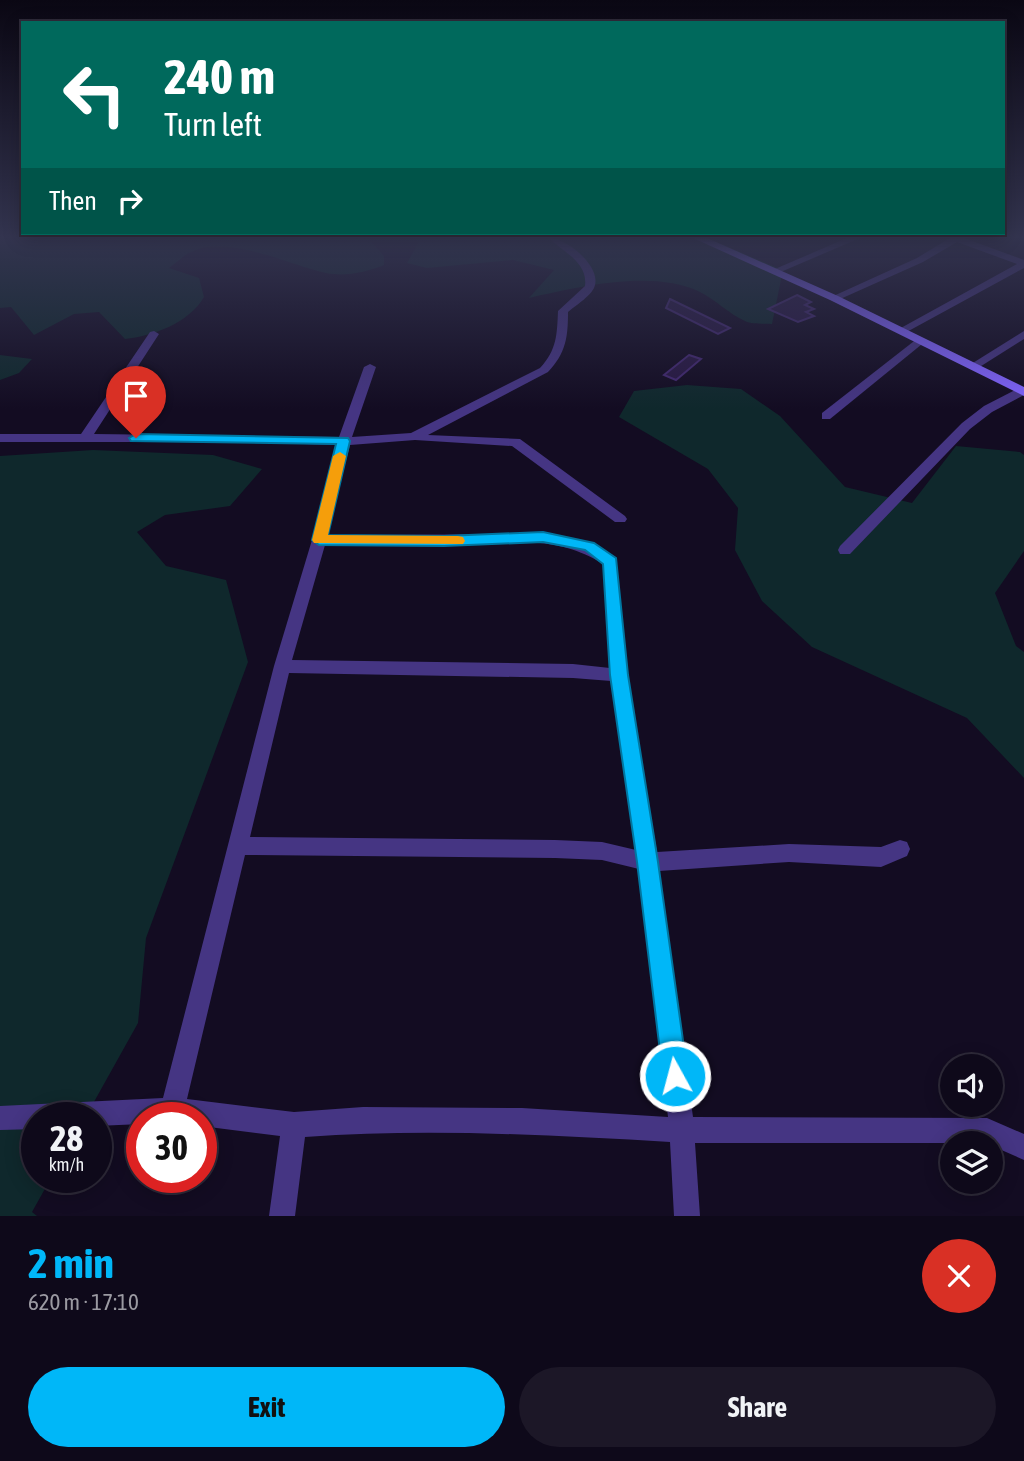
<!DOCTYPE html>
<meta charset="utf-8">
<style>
:root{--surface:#0e091a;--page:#1c1727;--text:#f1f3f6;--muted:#9b9aa2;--line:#2e2a39;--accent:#00b7f8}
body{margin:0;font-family:"Asap Condensed",sans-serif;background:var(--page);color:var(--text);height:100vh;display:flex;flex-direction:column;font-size:26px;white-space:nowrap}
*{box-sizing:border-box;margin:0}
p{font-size:23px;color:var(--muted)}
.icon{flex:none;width:38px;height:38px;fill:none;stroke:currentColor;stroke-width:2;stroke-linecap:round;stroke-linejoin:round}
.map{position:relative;height:1216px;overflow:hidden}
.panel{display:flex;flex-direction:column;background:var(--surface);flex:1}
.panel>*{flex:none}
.top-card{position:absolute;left:21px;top:21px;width:984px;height:214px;border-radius:0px;box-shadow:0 4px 18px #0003,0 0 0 2px var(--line);background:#00695c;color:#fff;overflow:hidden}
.buttons{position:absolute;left:940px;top:1054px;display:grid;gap:14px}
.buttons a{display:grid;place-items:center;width:63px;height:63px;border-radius:50%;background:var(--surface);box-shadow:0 4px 18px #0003,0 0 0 2px var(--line);font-size:35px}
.speed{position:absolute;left:21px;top:1102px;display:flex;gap:14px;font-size:35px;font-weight:700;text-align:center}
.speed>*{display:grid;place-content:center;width:91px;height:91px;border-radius:50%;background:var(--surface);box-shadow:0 4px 18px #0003,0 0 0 2px var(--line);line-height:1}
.speed small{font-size:18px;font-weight:400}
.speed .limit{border:10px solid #d22;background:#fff;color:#111}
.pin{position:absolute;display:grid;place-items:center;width:60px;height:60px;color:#fff;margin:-72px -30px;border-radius:50% 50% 50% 0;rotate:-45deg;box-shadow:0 0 7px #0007}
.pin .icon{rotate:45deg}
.me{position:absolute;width:77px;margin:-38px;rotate:353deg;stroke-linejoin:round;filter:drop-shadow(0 0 5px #0008)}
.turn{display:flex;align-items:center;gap:24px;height:147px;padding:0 28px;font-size:32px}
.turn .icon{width:91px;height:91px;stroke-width:2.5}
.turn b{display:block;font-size:49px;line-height:60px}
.then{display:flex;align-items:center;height:66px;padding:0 28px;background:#0003;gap:14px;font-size:26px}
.round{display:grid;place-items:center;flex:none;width:74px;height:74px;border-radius:37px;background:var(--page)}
.overview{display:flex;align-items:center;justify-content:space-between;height:119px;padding:0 28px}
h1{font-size:42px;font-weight:700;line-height:52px;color:var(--accent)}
.button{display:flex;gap:14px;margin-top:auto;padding:14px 28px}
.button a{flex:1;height:80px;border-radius:42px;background:var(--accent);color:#111;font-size:28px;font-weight:700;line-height:80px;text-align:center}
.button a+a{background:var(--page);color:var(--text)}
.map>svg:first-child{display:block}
.green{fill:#0f282c}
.building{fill:#281843;stroke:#422970;stroke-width:2}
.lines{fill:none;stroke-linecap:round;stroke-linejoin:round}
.street{fill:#453583;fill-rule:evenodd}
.secondary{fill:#8164ff;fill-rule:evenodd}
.route{fill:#00b7f8;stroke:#0077a1;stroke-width:2}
.slow{fill:#f59e0b}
</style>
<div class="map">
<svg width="1024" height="1216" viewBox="0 0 1024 1216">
<rect width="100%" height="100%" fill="#130c22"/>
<!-- green -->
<g class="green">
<path d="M0,238H368L384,256V265C367,272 345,277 326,273C291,266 227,233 191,252C183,256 176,263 169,268L199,278L204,297C189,323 153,336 125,339L99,312L74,314L34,335L11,307L0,308Z"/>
<path d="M421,238H707L783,270L772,324C764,323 753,325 745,321C729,314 716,300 700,292C652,269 579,287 529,298L554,270L513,260L427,268L407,263Z"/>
<path d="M0,355L32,359L19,373L0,380Z"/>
<path d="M687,385L741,389L780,416L845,487L912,503L956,446L1020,452L1024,455V551L995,593L1016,646L1024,652V778L967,718L812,647L762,601L735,550L738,508L708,469L619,417L634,391Z"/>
<path d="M93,450L213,455L262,469L230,506L165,515L137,532L166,566L226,580L248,662L146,938L138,1023L85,1118H37V1178H51L32,1212L37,1216H0V456Z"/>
</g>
<!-- building -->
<g class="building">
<path d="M797,295L811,302L805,305L814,309L806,312L814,316L798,322L768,309Z"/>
<path d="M670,299L730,328L718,334L666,308Z"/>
<path d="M689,355L701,359L676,380L664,375Z"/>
</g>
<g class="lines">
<!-- street -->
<g class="street">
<path d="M549,238C566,238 600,265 595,285C593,295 576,305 568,312C568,337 566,353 548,372L428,435L520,439L625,516L627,519L625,522H615L512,446L415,440L350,445L327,535L552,534L597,547L615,558L627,675L657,852L789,844L881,847L900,840L907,842L910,849L907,856L881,867L789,862L659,871L693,1117L987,1118L1024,1134V1160L990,1145V1143H695L700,1216H674L670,1142C548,1135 427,1128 305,1137L295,1216H269L280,1136L201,1126V1118H142V1124L96,1126V1118H37V1129L0,1130V1106L163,1098L274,666L312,540L337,445L237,442H0V434H81L150,332L154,331L159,334L94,434L339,437L364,367L370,364L376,367L352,437L411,433L540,368C557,350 557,334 558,311L585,286C588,262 564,253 549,238ZM530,542C558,544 579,549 603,564L610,668L573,664L292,660L325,545L428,546ZM289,673L573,678L611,681L636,850L602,842L555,840L250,837ZM245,855L555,858L602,860L639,869L668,1117L522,1108L363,1107L294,1112L187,1099Z"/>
<path d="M847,238H860L776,274L768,272Z"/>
<path d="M950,238H964L1024,260V268L903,334L898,331L899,329L1017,264L957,242L923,262L838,300L829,298L917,258Z"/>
<path d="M1024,331V339L978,368L968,366Z"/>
<path d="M918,338L927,340L830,419H822V413Z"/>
<path d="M1019,388H1024V395L992,412L970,429L850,554H840L838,550L840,546L962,423L984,406Z"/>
</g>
<!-- secondary -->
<path class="secondary" d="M693,238H707L838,296L1024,387V396L830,300Z"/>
</g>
<!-- sky -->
<linearGradient id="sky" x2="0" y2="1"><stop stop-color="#0a0713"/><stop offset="0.58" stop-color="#33344f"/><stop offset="1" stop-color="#33344f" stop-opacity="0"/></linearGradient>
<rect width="1024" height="409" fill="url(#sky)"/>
<!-- route -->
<path class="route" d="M136,434L348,438L350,441L328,535L444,536L543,532L594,543L616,558L628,675L658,862L688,1076L684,1085L675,1088L667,1085L663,1076L637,862L610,675L603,564L585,550L543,542L444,546L319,545L312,540L336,444L131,441L129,438Z"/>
<!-- slow -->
<path class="slow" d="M340,452L346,456L328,535L458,536L463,537L465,541L463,544L314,543L312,540L333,456Z"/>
</svg>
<div class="buttons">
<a><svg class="icon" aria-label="sound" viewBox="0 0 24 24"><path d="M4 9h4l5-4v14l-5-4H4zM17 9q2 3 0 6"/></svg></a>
<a><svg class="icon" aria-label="layers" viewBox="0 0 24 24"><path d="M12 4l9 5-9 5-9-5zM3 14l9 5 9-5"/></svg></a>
</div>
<div class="speed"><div>28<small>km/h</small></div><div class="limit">30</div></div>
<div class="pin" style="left:136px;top:438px;background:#d93025"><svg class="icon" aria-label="arrive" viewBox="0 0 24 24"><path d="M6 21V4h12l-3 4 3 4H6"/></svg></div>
<svg class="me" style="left:675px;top:1076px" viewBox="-20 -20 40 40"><circle r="17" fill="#00b7f8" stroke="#fff" stroke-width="3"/><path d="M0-11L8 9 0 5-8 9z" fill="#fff"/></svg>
<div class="top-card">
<div class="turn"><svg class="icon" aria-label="left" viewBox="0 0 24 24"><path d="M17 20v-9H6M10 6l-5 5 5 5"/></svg><div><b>240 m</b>Turn left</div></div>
<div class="then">Then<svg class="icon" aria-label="right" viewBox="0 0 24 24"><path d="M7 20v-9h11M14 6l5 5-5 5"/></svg></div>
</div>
</div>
<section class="panel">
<div class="overview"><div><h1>2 min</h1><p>620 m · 17:10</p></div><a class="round" style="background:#d93025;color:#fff"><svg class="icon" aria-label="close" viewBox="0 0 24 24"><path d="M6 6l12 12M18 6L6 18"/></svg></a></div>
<div class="button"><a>Exit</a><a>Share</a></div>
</section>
